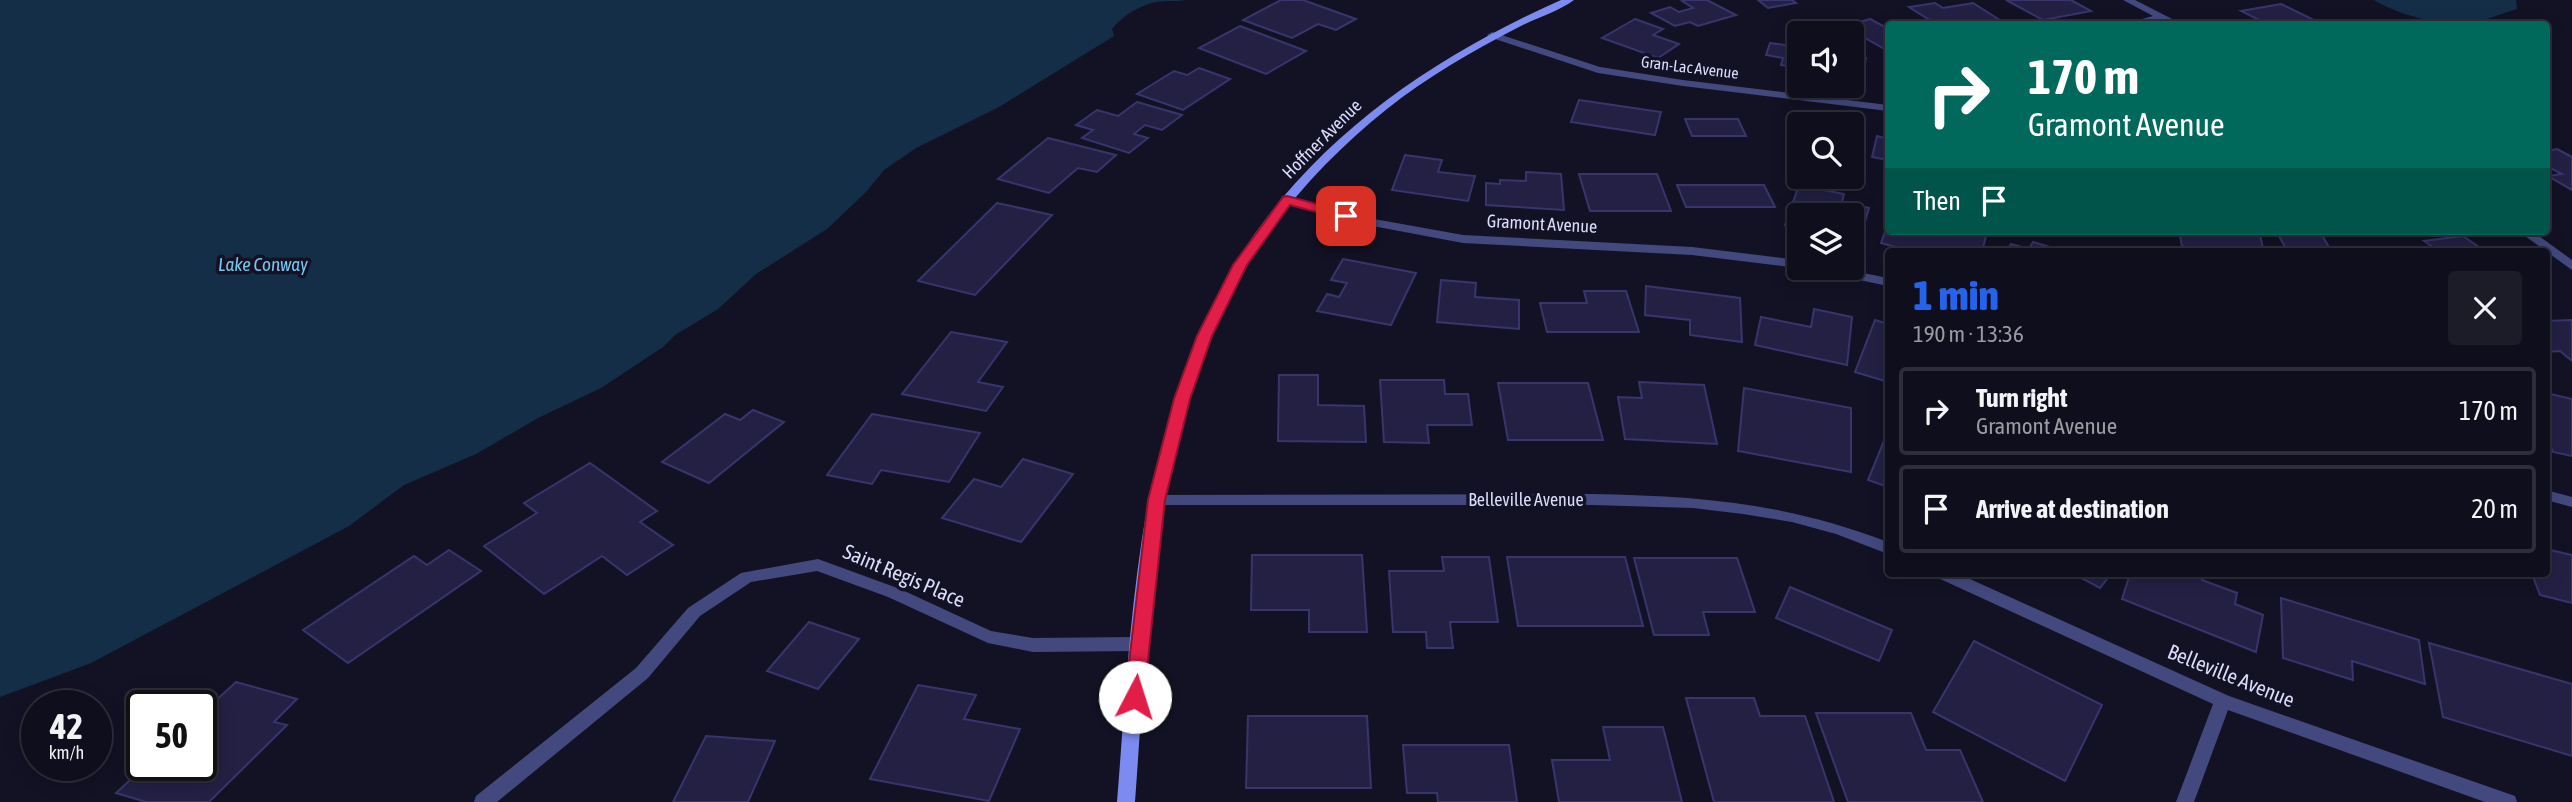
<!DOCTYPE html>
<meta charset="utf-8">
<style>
:root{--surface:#0e0e1c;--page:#1c1c29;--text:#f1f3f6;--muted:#9b9ca3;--line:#2e2e3b;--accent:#2563eb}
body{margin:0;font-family:"Asap Condensed",sans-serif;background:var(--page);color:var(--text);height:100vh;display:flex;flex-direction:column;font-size:26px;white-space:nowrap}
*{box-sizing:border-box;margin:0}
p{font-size:23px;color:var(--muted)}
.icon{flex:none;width:38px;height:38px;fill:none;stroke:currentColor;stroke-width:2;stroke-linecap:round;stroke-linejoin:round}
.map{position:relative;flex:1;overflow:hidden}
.details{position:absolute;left:1885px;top:248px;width:665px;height:329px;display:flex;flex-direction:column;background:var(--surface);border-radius:7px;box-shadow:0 4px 18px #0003,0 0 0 2px var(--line)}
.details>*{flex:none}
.hud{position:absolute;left:1885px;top:21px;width:665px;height:214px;border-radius:7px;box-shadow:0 4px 18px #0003,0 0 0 2px var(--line);background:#00695c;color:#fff;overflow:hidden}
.buttons{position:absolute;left:1787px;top:21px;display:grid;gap:14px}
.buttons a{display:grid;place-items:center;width:77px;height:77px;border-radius:7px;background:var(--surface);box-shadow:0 4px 18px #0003,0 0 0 2px var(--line);font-size:35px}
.speed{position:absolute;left:21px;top:690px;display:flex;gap:14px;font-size:35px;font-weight:700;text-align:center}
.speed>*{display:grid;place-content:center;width:91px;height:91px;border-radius:50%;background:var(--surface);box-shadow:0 4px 18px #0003,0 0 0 2px var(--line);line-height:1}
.speed small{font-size:18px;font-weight:400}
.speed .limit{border:4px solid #111;border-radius:10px;background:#fff;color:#111}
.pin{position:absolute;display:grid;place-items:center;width:60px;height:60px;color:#fff;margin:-30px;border-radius:14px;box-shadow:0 4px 10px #0006}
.me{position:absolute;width:77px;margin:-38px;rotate:5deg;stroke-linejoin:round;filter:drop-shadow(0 0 5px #0008)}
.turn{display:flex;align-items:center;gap:24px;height:147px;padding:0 28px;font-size:32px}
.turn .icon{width:91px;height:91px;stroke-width:2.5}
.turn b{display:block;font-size:49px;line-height:60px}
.then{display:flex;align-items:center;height:66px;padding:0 28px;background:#0003;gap:14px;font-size:26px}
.round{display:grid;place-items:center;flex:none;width:74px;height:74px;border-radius:7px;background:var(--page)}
.overview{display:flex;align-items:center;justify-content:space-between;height:119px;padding:0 28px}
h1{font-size:42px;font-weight:800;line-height:52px;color:var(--accent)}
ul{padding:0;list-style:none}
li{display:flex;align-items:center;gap:21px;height:88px;margin:0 14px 10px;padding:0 14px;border:4px solid var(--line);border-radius:7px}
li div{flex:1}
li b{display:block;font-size:26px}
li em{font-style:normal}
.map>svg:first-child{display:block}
.water{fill:#152e47}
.building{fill:#232044;stroke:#38356d;stroke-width:2}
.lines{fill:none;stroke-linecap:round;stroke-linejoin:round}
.street{fill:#43497e;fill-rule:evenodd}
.secondary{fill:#7d8aef;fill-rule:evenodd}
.route{fill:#e11d48;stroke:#92132f;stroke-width:2}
.labels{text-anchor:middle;stroke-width:7;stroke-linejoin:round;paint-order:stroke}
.far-street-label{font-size:16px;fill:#dbdcfb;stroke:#131225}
.street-label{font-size:18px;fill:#dbdcfb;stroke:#131225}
.water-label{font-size:19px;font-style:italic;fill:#75c8ee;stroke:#131225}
.near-street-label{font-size:21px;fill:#dbdcfb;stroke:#131225}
</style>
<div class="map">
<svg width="2572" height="802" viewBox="0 0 2572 802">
<rect width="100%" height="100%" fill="#131225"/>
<!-- water -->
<g class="water">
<path d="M0,0H1185C1176,2 1166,0 1156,2C1140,5 1122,16 1112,29L1114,36L999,107L916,148L884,170L866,192L827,229L756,274L718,309L675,335L663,347L601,388L538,418L476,454L404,485L349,526L91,663L0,697Z"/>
<path d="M2374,0H2516L2517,9C2503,13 2489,19 2475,22C2444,27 2400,16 2374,0Z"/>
</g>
<!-- building -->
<g class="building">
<path d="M1281,0H1303L1356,19L1336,30L1318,24L1292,38L1243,20Z"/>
<path d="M1686,0H1707L1736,15L1698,26L1690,22L1675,26L1651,13L1670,7L1679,12L1693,8L1682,1Z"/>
<path d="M1758,0H1792L1796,3L1768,8Z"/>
<path d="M2006,0H2071L2091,11L2043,20Z"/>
<path d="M1935,3L1943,8L1973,3L2006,24H1936L1909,7Z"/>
<path d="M2281,4L2316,21L2304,24H2306H2267L2241,11Z"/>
<path d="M1635,19L1663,29L1653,35L1679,44L1658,58L1602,38Z"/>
<path d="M1870,19L1883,26L1888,25V51L1844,26Z"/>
<path d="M1240,26L1306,51L1266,74L1199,48Z"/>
<path d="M1770,43L1799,47V68L1781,65L1783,58L1766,55Z"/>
<path d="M1852,56L1866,58L1863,73L1852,71Z"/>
<path d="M1199,68L1230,79L1183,110L1137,94L1174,71L1187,75Z"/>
<path d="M1579,100L1661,112L1655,135L1571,122Z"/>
<path d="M1137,102L1182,115L1162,130L1145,125L1134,134L1148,138L1129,153L1082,138L1093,130L1076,125L1097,110L1118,116Z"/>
<path d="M1685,119H1738L1746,136H1692Z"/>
<path d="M1877,136L1888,139V160L1872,157Z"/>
<path d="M1048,138L1116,155L1097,172L1078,168L1049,193L998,179Z"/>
<path d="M2557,149L2572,157V190L2548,176L2562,174L2546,166V151Z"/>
<path d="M1405,155L1442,160L1438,172L1475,176L1468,201L1392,190Z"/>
<path d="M1526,172L1561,174L1564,210L1486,205V183L1500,184V180L1526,181Z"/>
<path d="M1579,174H1657L1671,211H1590Z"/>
<path d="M1677,185H1764L1775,207H1686Z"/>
<path d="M1799,185L1844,194L1842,202L1869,208L1863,229L1852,227V215H1799V228L1785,225Z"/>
<path d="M997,203L1052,215L975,295L918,281Z"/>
<path d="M1888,224V231L1987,232L1982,252H1915L1881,243Z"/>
<path d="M2179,231H2259L2264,252H2202L2182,246Z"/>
<path d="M2276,231L2320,232L2332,252H2288Z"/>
<path d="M2463,236L2486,252H2440L2424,241Z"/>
<path d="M2033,242L2066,252H2006L2011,244L2029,249Z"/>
<path d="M1343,259L1416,273L1391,325L1317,311L1327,294L1339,297L1347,283L1331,280Z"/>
<path d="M1441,280L1476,283L1475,297L1519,300V329L1437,322Z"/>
<path d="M1646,286L1740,298L1742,342L1690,335V320L1645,315Z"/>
<path d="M1584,291H1626L1639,332H1547L1540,303H1587Z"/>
<path d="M1814,309L1852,317L1847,365L1755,345L1761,317L1811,327Z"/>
<path d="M1875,320L1888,324V382L1855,372Z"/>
<path d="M2572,320V361L2560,351L2546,352V321Z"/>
<path d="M951,332L1007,342L978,382L1003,387L986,411L902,394Z"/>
<path d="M1279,375H1318V405L1364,406L1366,442L1278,441Z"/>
<path d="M1380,380H1444L1445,394H1468L1472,425H1427L1429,443L1384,442Z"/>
<path d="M1639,382L1704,385L1717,444L1625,439L1618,397L1642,398Z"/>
<path d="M1498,383H1588L1603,440H1508Z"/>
<path d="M1744,388L1851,408V472L1738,451Z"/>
<path d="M2546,393L2572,399V456L2553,452L2546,435Z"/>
<path d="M753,410L784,422L709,483L662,462L725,414L740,420Z"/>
<path d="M872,414L980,433L949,482L881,470L872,484L827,475Z"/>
<path d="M1888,431V487L1868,480Z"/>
<path d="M1023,459L1073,474L1021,542L942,518L974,479L1001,487Z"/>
<path d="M590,463L657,511L640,522L673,545L627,575L602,556L544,594L484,546L537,513L524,503Z"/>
<path d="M2546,549L2572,555V603L2540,595L2532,574H2546Z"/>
<path d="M449,550L481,571L348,663L303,630L414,556L427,565Z"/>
<path d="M1252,555H1362L1367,632H1309V610H1251Z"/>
<path d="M1442,557H1489L1498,622H1450L1453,648H1427L1426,632H1393L1389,571H1444Z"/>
<path d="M1507,557H1625L1643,626H1518Z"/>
<path d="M1634,558H1737L1755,612H1703L1709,635H1654Z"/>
<path d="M2074,574H2111L2100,588Z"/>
<path d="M2130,574H2203L2202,580L2237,593L2235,604L2263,615L2256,652L2122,599Z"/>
<path d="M1790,587L1892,630L1879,661L1776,618Z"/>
<path d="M2281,598L2419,640L2425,684L2352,661L2353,680L2283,658Z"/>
<path d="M809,622L859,639L818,689L767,671Z"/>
<path d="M1974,641L2102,705L2065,781L1933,712Z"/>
<path d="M2429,643L2572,684V756L2443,717Z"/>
<path d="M236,682L297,699L274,722L287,725L209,802H146L116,793L146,765H201V714Z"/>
<path d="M918,685L976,695L964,719L1020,729L989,801L870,779Z"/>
<path d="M1686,698H1754L1760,716H1805L1834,802H1714Z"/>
<path d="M1816,713H1911L1926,750H1960L1983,802H1848Z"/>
<path d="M1248,716H1367L1371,788H1246Z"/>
<path d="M1603,727H1663L1682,802H1559L1552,760H1610Z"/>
<path d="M706,736L775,741L748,802H673Z"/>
<path d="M1403,745H1509L1517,802H1438L1437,793H1407Z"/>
</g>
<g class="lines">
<!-- street -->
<g class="street">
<path d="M2123,0H2135L2182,24H2171L2161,20L2143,24H2130L2131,22L2153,16Z"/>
<path d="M1492,32L1600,67L1683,80L1888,105V111L1683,86L1598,73L1489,37L1487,35Z"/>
<path d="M1287,197L1363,217L1463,235L1692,247L1799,260V268L1692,255L1463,243L1362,224L1283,202L1281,200Z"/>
<path d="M2518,231H2532L2572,260V270Z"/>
<path d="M1815,268H1838L1888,278V286L1821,272Z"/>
<path d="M2546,490L2572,497V507L2546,500Z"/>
<path d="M1592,494C1700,496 1786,503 1888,542V554L1836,534L1792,522L1743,514L1693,508L1592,505H1156L1151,504L1148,500L1151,496L1156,495Z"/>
<path d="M818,559L900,589L991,631L1033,638L1139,637L1145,639L1147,644L1145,649L1139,651L1033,652L988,643L888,597L817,571L751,582L700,616L648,678L497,802H474L476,796L636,668L688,608L741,573Z"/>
<path d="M1936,574H1959L2229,696L2515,796L2517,802H2485L2228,710L2194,802H2176L2213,704L1938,578Z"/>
</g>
<!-- secondary -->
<path class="secondary" d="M1561,0H1574C1558,12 1535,18 1517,28C1471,52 1427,77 1387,109C1332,153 1282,206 1246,267C1153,423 1148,625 1135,802H1117C1125,702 1130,601 1148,503C1152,480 1160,458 1166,436C1180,384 1197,331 1224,283C1298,149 1424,61 1561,0Z"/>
</g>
<!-- route -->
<path class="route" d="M1287,196L1351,213L1353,216L1346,220L1290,205L1247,265L1212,336L1190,399L1165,500L1144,697L1142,702L1135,705L1127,702L1125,697L1148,500L1174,399L1197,336L1233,265L1283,197Z"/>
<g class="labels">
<!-- far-street labels -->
<g class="far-street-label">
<text transform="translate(1690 67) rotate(7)" y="6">Gran-Lac Avenue</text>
</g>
<!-- street labels -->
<g class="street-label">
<text transform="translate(1322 139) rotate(-45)" y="6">Hoffner Avenue</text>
<text transform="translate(1542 224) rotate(3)" y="6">Gramont Avenue</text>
<text x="1526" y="506">Belleville Avenue</text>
</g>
<!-- water labels -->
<g class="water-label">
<text x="263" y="271">Lake Conway</text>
</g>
<!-- near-street labels -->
<g class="near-street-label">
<text transform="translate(904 576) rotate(23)" y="7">Saint Regis Place</text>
<text transform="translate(2231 676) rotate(22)" y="7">Belleville Avenue</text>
</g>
</g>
</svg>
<div class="buttons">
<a><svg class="icon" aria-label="sound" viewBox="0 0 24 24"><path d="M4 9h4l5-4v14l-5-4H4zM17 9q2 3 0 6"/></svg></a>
<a><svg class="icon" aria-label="search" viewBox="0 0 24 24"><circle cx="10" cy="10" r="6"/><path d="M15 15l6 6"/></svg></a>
<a><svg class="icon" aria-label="layers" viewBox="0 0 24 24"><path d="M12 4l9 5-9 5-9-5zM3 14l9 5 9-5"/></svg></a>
</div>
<div class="speed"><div>42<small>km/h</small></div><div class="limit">50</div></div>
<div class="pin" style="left:1346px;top:216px;background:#d93025"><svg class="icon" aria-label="arrive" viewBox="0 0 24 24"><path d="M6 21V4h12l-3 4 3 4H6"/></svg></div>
<svg class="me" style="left:1135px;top:697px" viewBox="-20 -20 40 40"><circle r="19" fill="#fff"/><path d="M0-13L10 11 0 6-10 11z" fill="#e11d48"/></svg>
<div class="hud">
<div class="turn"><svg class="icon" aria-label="right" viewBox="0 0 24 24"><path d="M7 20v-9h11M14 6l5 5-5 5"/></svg><div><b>170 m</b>Gramont Avenue</div></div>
<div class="then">Then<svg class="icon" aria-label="arrive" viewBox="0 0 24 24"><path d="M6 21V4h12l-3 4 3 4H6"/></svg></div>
</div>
<section class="details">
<div class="overview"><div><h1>1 min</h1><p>190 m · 13:36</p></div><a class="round"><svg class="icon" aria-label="close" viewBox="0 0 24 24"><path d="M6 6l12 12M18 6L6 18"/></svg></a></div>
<ul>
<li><svg class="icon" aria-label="right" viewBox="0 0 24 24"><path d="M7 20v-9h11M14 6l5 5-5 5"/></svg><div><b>Turn right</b><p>Gramont Avenue</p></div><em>170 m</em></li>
<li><svg class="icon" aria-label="arrive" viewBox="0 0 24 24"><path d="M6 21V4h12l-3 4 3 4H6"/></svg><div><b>Arrive at destination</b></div><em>20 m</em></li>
</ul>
</section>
</div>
